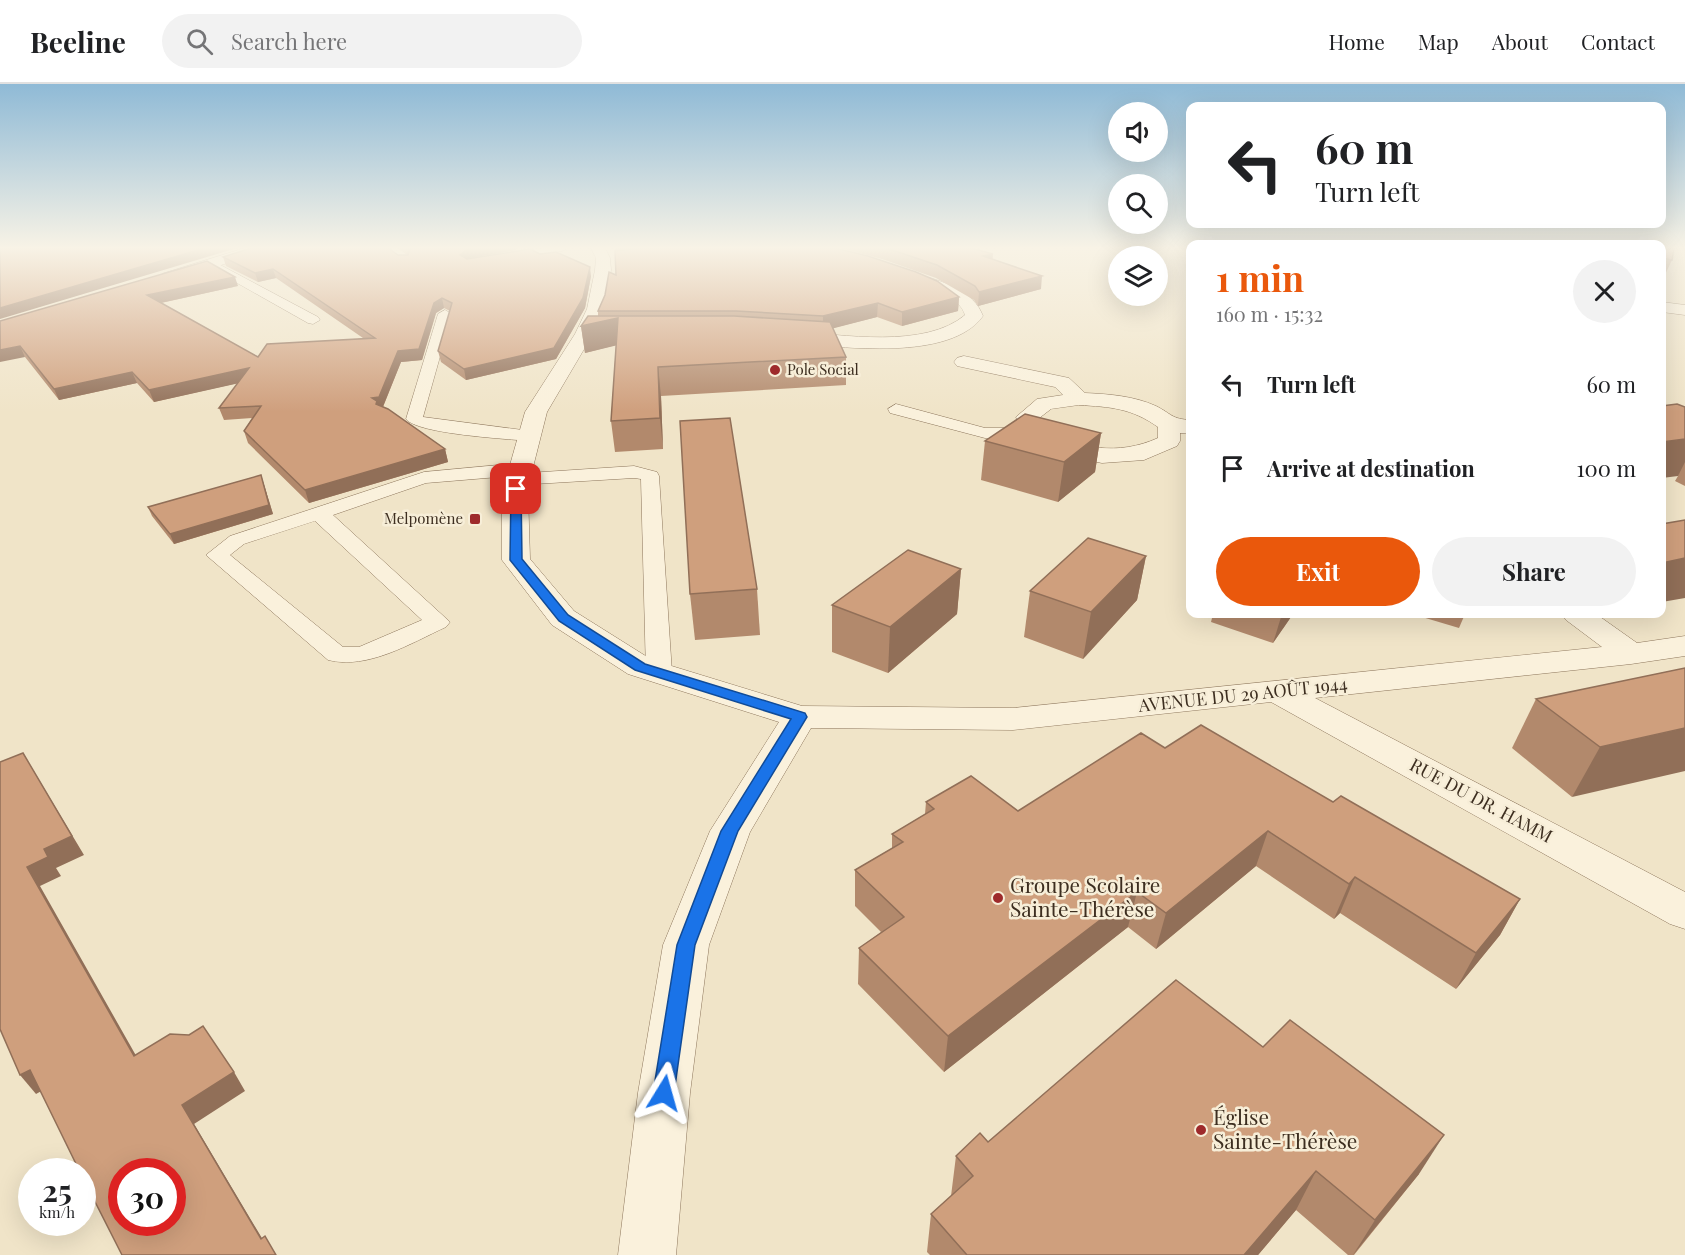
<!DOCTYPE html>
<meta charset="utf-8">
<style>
:root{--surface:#fff;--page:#f2f2f2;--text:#202124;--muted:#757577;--line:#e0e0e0;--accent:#ea580c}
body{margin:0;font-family:"Playfair Display",serif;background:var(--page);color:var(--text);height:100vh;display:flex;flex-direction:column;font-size:22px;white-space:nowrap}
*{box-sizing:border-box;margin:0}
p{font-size:20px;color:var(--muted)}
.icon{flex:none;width:33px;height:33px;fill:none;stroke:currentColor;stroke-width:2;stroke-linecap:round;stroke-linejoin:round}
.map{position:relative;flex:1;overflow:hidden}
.panel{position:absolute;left:1186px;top:156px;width:480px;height:378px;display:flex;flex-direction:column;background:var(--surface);border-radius:12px;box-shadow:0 6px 24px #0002}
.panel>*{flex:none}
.guide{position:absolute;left:1186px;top:18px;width:480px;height:126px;border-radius:12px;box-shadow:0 6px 24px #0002;background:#fff;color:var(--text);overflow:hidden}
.fabs{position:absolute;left:1108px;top:18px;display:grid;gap:12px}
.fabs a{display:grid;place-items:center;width:60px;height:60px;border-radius:50%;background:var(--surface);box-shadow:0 6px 24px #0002;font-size:30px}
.speed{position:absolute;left:18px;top:1074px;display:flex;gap:12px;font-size:30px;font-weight:700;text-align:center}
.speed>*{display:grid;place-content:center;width:78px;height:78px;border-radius:50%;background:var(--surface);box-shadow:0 6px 24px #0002;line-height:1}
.speed small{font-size:15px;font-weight:400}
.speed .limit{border:9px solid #d22;background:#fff;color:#111}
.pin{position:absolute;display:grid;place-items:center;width:51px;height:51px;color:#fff;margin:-26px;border-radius:12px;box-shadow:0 3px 9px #0006}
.me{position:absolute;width:66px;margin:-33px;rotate:8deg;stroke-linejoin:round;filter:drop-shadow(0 0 4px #0008)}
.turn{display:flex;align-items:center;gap:21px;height:126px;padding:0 30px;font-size:27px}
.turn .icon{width:78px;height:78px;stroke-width:2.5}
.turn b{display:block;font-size:42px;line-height:51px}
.round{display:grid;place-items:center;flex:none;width:63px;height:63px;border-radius:32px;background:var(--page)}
.overview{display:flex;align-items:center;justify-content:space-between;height:102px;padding:0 30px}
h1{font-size:36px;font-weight:700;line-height:45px;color:var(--accent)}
.cta{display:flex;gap:12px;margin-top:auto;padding:12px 30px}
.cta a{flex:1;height:69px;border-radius:36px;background:var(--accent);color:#fff;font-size:24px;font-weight:700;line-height:69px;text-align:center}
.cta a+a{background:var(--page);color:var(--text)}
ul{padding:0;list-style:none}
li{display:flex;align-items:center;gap:18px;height:84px;padding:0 30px}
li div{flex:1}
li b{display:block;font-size:22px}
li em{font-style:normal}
header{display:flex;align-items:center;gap:36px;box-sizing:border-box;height:84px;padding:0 30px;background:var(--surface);border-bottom:2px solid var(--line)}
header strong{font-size:28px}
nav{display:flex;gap:33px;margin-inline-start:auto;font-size:21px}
.search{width:420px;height:54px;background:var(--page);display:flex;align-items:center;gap:15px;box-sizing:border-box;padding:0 21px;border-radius:33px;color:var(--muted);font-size:22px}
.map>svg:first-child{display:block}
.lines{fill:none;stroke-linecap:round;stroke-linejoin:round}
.service-casing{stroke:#8d765c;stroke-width:1}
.minor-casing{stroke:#8d765c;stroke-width:1}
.service{fill:#faf1dc;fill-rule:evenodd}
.minor{fill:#faf1dc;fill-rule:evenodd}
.wall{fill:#b2896c}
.shaded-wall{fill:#916f58}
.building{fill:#cf9f7d;stroke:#916f58;stroke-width:1.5;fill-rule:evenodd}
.route{fill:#1a73e8;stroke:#114b97;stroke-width:1.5}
.poi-dot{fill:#9e2a2b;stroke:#f7eed8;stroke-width:2}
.labels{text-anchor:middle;stroke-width:5;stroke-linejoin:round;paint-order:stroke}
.far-poi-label{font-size:15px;fill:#3d2e20;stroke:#f7eed8;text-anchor:start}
.street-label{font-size:18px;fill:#3d2e20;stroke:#f7eed8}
.near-poi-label{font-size:21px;fill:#3d2e20;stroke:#f7eed8;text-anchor:start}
</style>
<header>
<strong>Beeline</strong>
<div class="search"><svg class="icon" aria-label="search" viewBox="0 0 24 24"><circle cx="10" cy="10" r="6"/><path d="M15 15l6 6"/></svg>Search here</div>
<nav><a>Home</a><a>Map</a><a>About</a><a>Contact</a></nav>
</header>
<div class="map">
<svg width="1685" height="1171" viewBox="0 0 1685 1171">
<rect width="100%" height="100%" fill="#f0e4c8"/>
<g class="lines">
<!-- service casing -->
<g class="service-casing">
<g id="service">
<path d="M542,164H568L562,167L503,177L497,174L503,171Z"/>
<path d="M211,176L318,233L320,236L313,240L308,239L207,182L205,180Z"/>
<path d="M445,226L452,230L423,333L530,347L536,348L539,352L536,356L530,357C508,355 417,350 406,335L438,230Z"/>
<path d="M896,320L985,344H1031L1037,345L1040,349L1037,353L1031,354H985L890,329L888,325Z"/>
<path d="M521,379L528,381L530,385L528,389L634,382L657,388L659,392L672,589L668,594L659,597L650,594L646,589L641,395L634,394L518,401L511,399L508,395L511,392L426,399L333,431L450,538L446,543C411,559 368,586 328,576L206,471L230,452L424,388ZM315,437L422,536L359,563H343L230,471L244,460Z"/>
</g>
</g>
<!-- minor casing -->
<g class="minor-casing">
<g id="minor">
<path d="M245,164H267L265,167L174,196H162L160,193L162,190Z"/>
<path d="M591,164H605L610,174L611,186L605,225L593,250L547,328L530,395L528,409L530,475L574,527L652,576L802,622L1013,624L1602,563L1566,536L1562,530H1596L1637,559L1685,552V572L1631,580L1315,614L1685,808V845L1670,840L1271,618L1013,646L811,644L750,748L709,861L690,1009L676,1171H618L638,1009L663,861L710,747L779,638L628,590L552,541L502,476V409L506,395L525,328L575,250L587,225L595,186L596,174Z"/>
<path d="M919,191C943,197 974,207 983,232C950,278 842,263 793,259L787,257L784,253L787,249L793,247C842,251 925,265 965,231C959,211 930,206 913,199L911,196Z"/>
<path d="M1662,218L1685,221V231L1662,228Z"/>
<path d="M964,272L1069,294L1085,309C1109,310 1134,312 1156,322C1172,330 1171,335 1191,336V350L1180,349V357L1177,362L1144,376L1102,379L1051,369L1023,354L1016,333L1037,315L1063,311L1055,303L957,282L954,278L957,274ZM1079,321C1111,323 1131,324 1158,343V354C1118,372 1079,365 1041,345L1038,335L1051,325Z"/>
</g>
</g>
<!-- service -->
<use href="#service" class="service"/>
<!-- minor -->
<use href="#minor" class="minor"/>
</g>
<!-- wall -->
<g class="wall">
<path d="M398,164H516V166L468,175L540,170L591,192L585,224L556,275L466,296L441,278L438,267L450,227L444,224L436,229L422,276L401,278L383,323L445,365L448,378L309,419L248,359L244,347L252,334L224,336L219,324L238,299L154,318L137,299L59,316L25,273L0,237L238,202L161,219L258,273L363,254L276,194L258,198L226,182L223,173L407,171Z"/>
<path d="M841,164H971L992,175L1041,205L978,222L974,216L936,194L882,175Z"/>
<path d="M1662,164L1672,176L1662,197Z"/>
<path d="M616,191L959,213L958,227L902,242L877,233L833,244L846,273V301L661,312L663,365L615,368L611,337L616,261L585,269L581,242L598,232V227Z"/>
<path d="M1685,323V402L1675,397L1678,392Z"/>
<path d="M1101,349L1095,388L1058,418L981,396L985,357Z"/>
<path d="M261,391L273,430L174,460L152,432L148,423Z"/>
<path d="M1146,472L1137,516L1083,575L1024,553L1030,507Z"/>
<path d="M961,485L957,530L888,589L832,568V521Z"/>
<path d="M757,505L760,551L695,556L690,510Z"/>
<path d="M1213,530H1293L1273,559L1211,538Z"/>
<path d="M1412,530H1465L1459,544Z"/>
<path d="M1685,584L1572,713L1512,664L1536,615Z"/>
<path d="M1165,664L1333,718L1520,815L1500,851L1456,905L1340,829L1334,835L1256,782L1156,865L1128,843L944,988L858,900L859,864L881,848L855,822V786L892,764V750L925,730L926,718L1018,727Z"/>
<path d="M988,1058L1419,1090L1354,1171H1348L1296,1126L1258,1171H930L927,1168L931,1130L951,1112L956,1072Z"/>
</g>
<!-- shaded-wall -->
<g class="shaded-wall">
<path d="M205,164H237L0,235V224Z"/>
<path d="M475,164H516V166L469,174L462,180L460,171L467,165Z"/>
<path d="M615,164H636L615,166Z"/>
<path d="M993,170L992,183L983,172Z"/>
<path d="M590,183L591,192L585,224L556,275L466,296L464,285Z"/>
<path d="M273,185L276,194L258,198L255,189Z"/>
<path d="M1042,192L1041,205L978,222L979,208Z"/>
<path d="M235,193L238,202L151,221L147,211Z"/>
<path d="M959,213L958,227L902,242V228Z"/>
<path d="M442,214L444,224L436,229L422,276L401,278L382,325H379L372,314L398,267L434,219Z"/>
<path d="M878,219L877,233L823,247V232Z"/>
<path d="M618,234L622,260L585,269L581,242Z"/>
<path d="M20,262L25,273L0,278V266Z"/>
<path d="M658,283L661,312L663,365L660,334Z"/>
<path d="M249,284L253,296L154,318L149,306Z"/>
<path d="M132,288L137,299L59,316L54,305Z"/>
<path d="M1101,349L1095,388L1058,418L1064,378Z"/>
<path d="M1685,355V378L1678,392L1662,394V358Z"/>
<path d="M445,365L448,378L309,419L305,406Z"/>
<path d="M261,391L273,430L174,460L170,450Z"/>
<path d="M1146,472L1137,516L1083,575L1091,528Z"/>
<path d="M1685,474V514L1662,518V479Z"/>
<path d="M961,485L957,530L888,589L890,543Z"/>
<path d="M1282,530H1293L1273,559Z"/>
<path d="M1685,644V687L1572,713L1600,663Z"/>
<path d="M23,669L84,771L56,784L61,792L40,802L147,991L134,972L27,783L44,765Z"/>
<path d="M1268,747L1256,782L1156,865L1166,829Z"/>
<path d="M1355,793L1340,829L1334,835L1349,800Z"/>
<path d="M1137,808L1128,843L944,988L948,952Z"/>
<path d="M1520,815L1500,851L1456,905L1476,869Z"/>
<path d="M30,986L45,1005L36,1010L20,991Z"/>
<path d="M234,988L245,1007L194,1040L272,1171L261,1155L182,1021Z"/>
<path d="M1444,1051L1419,1090L1353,1171L1375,1136Z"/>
<path d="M1316,1087L1296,1126L1258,1171H1244Z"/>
</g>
<!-- building -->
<g class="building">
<path d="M0,164H205L0,224Z"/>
<path d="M251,164H388L398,171H408L410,165L408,164H475L467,165L460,171L467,175L530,165L540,170L556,168L590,183L583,214L554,264L464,285L438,267L452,219L442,214L434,219L419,265L398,267L379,313L372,314L377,317L376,320L388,325L445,365L305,406L244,347L261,322L219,324L249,284L149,306L132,288L54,305L20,262L0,266V237L207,177L235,193L147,211L258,273L267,260L375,254L273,185L255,189L223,173Z"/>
<path d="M641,164H835L868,172L916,188L937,197L959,213L902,228L878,219L823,232L736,227H598L605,211L609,188L616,191L615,167Z"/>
<path d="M886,164H971L993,170L983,172L1042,192L979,208L975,202L937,181Z"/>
<path d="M1662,164H1674L1672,176L1662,174Z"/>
<path d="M588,232H734L830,238L846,273L658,283L660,334L611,337L618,234L581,242Z"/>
<path d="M1677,320L1685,323V355L1662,358V322Z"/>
<path d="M1025,330L1101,349L1064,378L985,357Z"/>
<path d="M730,334L757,505L690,510L680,337Z"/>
<path d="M261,391L269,421L170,450L148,423Z"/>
<path d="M1685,436V474L1662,479V440Z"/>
<path d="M1088,454L1146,472L1091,528L1030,507Z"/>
<path d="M908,466L961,485L890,543L832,521Z"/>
<path d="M1685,584V644L1600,663L1536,615Z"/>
<path d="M1201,641L1333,718L1341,712L1520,815L1476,869L1355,793L1349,800L1268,747L1166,829L1137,808L948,952L859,864L904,833L855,786L903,758L892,750L934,725L926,718L971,692L1018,727L1141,649L1165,664Z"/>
<path d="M23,669L72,752L44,765L48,773L27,783L134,972L170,950L189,951L203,942L234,988L182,1021L261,1155L265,1152L276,1171H122L82,1092V1088H80L30,986L20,991L0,945V678ZM122,1088H172V1138H122Z"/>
<path d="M1176,896L1263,963L1290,936L1444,1051L1375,1136L1316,1087L1244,1171H967L931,1130L973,1092L956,1072L980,1049L988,1058Z"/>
</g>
<!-- sky -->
<linearGradient id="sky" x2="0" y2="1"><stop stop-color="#8fbad6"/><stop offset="0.5" stop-color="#f8f3e6"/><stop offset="1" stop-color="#f8f3e6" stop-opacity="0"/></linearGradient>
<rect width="1685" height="328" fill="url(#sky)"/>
<!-- route -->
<path class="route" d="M516,402L521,405L522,475L568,531L645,580L805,629L807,633L738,747L695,861L674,1009L671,1016L664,1019L656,1016L653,1009L677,861L721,747L791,635L635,586L559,537L510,476L511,405Z"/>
<!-- markers -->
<g class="poi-dot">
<circle cx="775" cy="286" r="6"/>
<rect x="469" y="429" width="12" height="12" rx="3"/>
<circle cx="998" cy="814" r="6"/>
<circle cx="1201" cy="1046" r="6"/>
</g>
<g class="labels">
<!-- far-poi labels -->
<g class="far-poi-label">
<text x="787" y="291">Pole Social</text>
<text x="463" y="440" text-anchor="end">Melpomène</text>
</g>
<!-- street labels -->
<g class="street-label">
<text transform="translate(1243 611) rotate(-6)" y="6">AVENUE DU 29 AOÛT 1944</text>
<text transform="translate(1481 717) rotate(28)" y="6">RUE DU DR. HAMM</text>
</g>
<!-- near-poi labels -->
<g class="near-poi-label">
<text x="1010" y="809">Groupe Scolaire<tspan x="1010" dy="24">Sainte-Thérèse</tspan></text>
<text x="1213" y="1041">Église<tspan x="1213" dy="24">Sainte-Thérèse</tspan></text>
</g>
</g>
</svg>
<div class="fabs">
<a><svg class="icon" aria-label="sound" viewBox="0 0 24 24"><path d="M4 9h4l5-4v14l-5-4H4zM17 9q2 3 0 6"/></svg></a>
<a><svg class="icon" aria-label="search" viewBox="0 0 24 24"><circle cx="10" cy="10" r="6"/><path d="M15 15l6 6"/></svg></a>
<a><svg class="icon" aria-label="layers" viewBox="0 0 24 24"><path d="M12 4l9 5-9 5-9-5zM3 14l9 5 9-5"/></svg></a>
</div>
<div class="speed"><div>25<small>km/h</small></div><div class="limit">30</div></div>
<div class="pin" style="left:516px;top:405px;background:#d93025"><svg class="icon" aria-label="arrive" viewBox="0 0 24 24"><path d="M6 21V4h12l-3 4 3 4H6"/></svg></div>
<svg class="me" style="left:664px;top:1009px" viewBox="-20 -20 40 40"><path d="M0-17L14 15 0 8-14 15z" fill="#1a73e8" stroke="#fff" stroke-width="4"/></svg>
<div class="guide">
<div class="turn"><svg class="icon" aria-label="left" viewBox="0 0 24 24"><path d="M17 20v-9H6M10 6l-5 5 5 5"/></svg><div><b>60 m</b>Turn left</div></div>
</div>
<section class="panel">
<div class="overview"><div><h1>1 min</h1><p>160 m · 15:32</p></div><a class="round"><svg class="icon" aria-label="close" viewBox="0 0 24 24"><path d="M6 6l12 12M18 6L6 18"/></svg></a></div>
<ul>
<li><svg class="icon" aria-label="left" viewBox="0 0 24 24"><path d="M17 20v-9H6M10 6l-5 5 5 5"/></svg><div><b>Turn left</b></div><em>60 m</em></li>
<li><svg class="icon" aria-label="arrive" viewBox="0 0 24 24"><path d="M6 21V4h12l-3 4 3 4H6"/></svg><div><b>Arrive at destination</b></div><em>100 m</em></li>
</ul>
<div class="cta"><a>Exit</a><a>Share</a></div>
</section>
</div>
